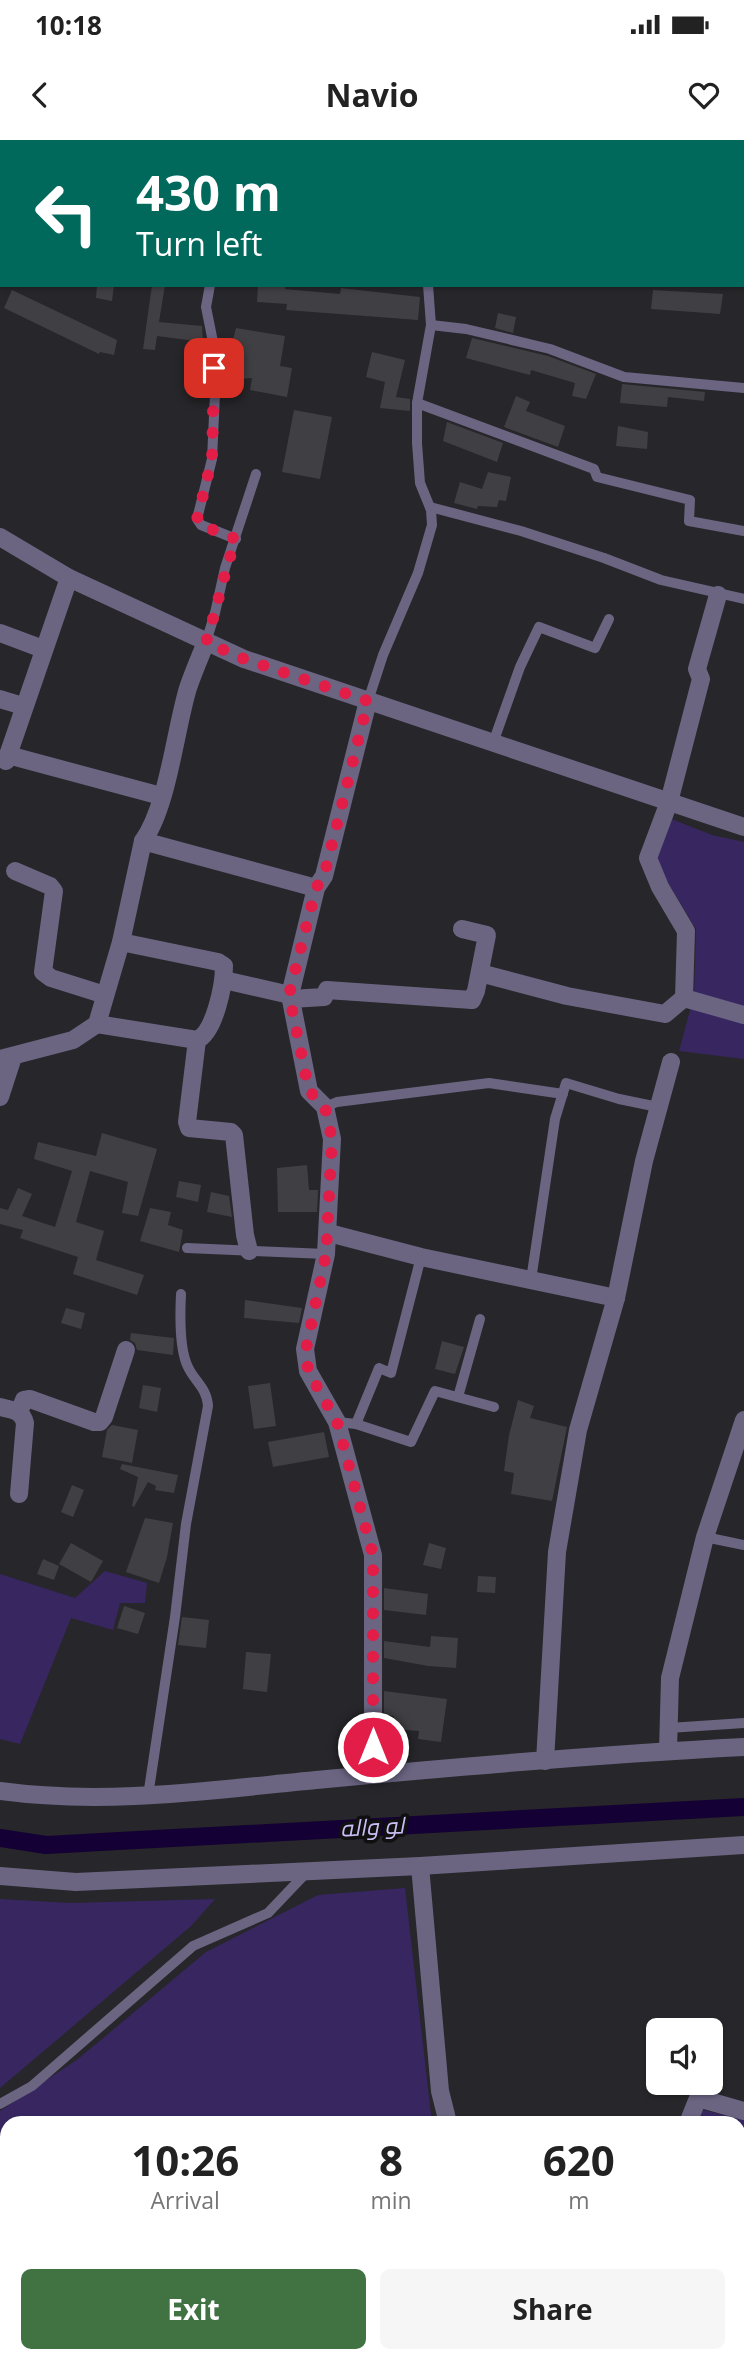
<!DOCTYPE html>
<meta charset="utf-8">
<style>
:root{--surface:#fff;--page:#f6f6f6;--text:#222;--muted:#767676;--accent:#407242}
body{margin:0;font-family:"Open Sans",Cairo,sans-serif;background:var(--page);color:var(--text);height:100vh;display:flex;flex-direction:column;font-size:26px;white-space:nowrap}
*{box-sizing:border-box;margin:0}
p{font-size:23px;color:var(--muted)}
.icon{flex:none;width:38px;height:38px;fill:none;stroke:currentColor;stroke-width:2;stroke-linecap:round;stroke-linejoin:round}
.map{position:relative;flex:1;overflow:hidden}
.side{position:absolute;left:0px;top:1976px;width:746px;height:247px;display:flex;flex-direction:column;background:var(--surface);border-radius:21px 21px 0 0;box-shadow:0 2px 5px #0004}
.side>*{flex:none}
.banner{position:absolute;left:0px;top:0px;width:746px;height:147px;box-shadow:0 2px 5px #0004;background:#00695c;color:#fff;overflow:hidden}
.controls{position:absolute;left:646px;top:1878px;display:grid;gap:14px}
.controls a{display:grid;place-items:center;width:77px;height:77px;border-radius:10px;background:var(--surface);box-shadow:0 2px 5px #0004;font-size:35px}
.pin{position:absolute;display:grid;place-items:center;width:60px;height:60px;color:#fff;margin:-30px;border-radius:14px;box-shadow:0 4px 10px #0006}
.me{position:absolute;width:77px;margin:-38px;rotate:0deg;stroke-linejoin:round;filter:drop-shadow(0 0 5px #0008)}
.turn{display:flex;align-items:center;gap:24px;height:147px;padding:0 21px;font-size:32px}
.turn .icon{width:91px;height:91px;stroke-width:2.5}
.turn b{display:block;font-size:49px;line-height:60px}
.eta{display:flex;justify-content:space-evenly;align-items:center;height:119px;text-align:center}
.eta b{font-size:42px;font-weight:700;line-height:49px}
.action{display:flex;gap:14px;margin-top:auto;padding:14px 21px}
.action a{flex:1;height:80px;border-radius:10px;background:var(--accent);color:#fff;font-size:28px;font-weight:700;line-height:80px;text-align:center}
.action a+a{background:var(--page);color:var(--text)}
.status{display:flex;justify-content:space-between;align-items:center;height:49px;padding:0 35px;background:var(--surface);direction:ltr}
.status svg{height:19px;fill:currentColor}
header{display:flex;justify-content:space-between;align-items:center;height:91px;padding:0 21px;background:var(--surface);font-size:32px;font-weight:700}
.map>svg:first-child{display:block}
.green{fill:#382661}
.lines{fill:none;stroke-linecap:round;stroke-linejoin:round}
.canal{stroke:#140034;stroke-width:18}
.building{fill:#403f43}
.service{stroke:#6b6582;stroke-width:10}
.minor{stroke:#6b6582;stroke-width:18}
.tertiary{stroke:#6b6582;stroke-width:18}
.route{stroke:#e11d48;stroke-width:12;stroke-dasharray:0 21.6}
.labels{text-anchor:middle;stroke-width:7;stroke-linejoin:round;paint-order:stroke}
.water-label{font-size:23px;font-style:italic;fill:#cabef6;stroke:#101011}
</style>
<div class="status"><b>10:18</b><svg viewBox="0 0 49 12"><path d="M0 12V9h3v3zM5 12V6h3v6zM10 12V3h3v9zM15 12V0h3v12zM26 1h20v11H26zM47 4h2v5h-2z"/></svg></div>
<header><svg class="icon" aria-label="back" viewBox="0 0 24 24"><path d="M15 5l-7 7 7 7"/></svg>Navio<svg class="icon" aria-label="heart" viewBox="0 0 24 24"><path d="M12 20l-8-8c-3-5 5-10 8-4 3-6 11-1 8 4z"/></svg></header>
<div class="map">
<svg width="744" height="2222" viewBox="0 0 744 2222">
<rect width="100%" height="100%" fill="#27262a"/>
<!-- green -->
<g class="green">
<path d="M669,678L712,695L744,702V919L679,911L694,856L696,789L652,717Z"/>
<path d="M105,1431L147,1443L145,1463H120L113,1490L71,1478L20,1604L0,1599V1434L75,1458Z"/>
<path d="M405,1748L432,1983H7V2216H127L132,2222H0V1971L78,1919L206,1812L318,1755Z"/>
<path d="M0,1759L70,1763L215,1759L191,1786L0,1948Z"/>
<path d="M703,1970L744,1980V2124L739,2140L738,1983H697Z"/>
<path d="M254,2216H460L461,2222H252Z"/>
</g>
<g class="lines">
<!-- canal -->
<path class="canal" d="M0,1698L46,1705L744,1667"/>
</g>
<!-- building -->
<g class="building">
<path d="M97,145H114L112,161L96,158Z"/>
<path d="M152,145H165L159,182L202,186L203,202L157,196L155,210L143,209Z"/>
<path d="M258,145H285V149L340,154L341,148L420,157L418,180L286,170L287,164L257,162Z"/>
<path d="M12,150L117,200L114,215L100,212L99,214L4,168Z"/>
<path d="M653,150L723,154L720,174L651,169Z"/>
<path d="M498,173L516,177L513,193L495,188Z"/>
<path d="M236,188L285,196L280,226L292,228L287,257L250,250L252,238L222,240L221,205L231,207Z"/>
<path d="M472,198L548,216L596,234L586,259L572,256L575,243L531,230L530,235L466,218Z"/>
<path d="M372,212L405,220L396,257L410,259V271L380,268L385,242L366,237Z"/>
<path d="M622,244L705,252L704,261L668,257L667,267L620,263Z"/>
<path d="M516,256L530,262L526,271L565,286L558,307L504,287Z"/>
<path d="M294,270L332,277L320,339L282,332Z"/>
<path d="M447,282L503,303L497,322L443,301Z"/>
<path d="M618,286L648,292L647,309L616,306Z"/>
<path d="M488,332L511,337L506,361L499,360L497,367L478,366L477,369L454,363L460,342L482,349Z"/>
<path d="M102,993L157,1009L138,1076L122,1073L128,1042L90,1031L76,1082L104,1091L96,1120L144,1135L137,1155L73,1134L78,1117L20,1098L23,1090L0,1084V1068L8,1070L18,1048L32,1054L22,1076L55,1087L72,1031L34,1019L38,1002L96,1016Z"/>
<path d="M307,1025L309,1050H318L317,1072H278L277,1028Z"/>
<path d="M179,1041L201,1045L198,1062L176,1057Z"/>
<path d="M211,1052L229,1056L232,1077L207,1072Z"/>
<path d="M150,1068L171,1072L168,1085L183,1090L179,1112L140,1101Z"/>
<path d="M245,1160L302,1168L299,1183L244,1178Z"/>
<path d="M66,1168L85,1173L81,1189L61,1183Z"/>
<path d="M131,1193L174,1198L173,1215L137,1210L135,1203L130,1200Z"/>
<path d="M442,1201L464,1207L455,1234L435,1229Z"/>
<path d="M270,1243L276,1286L254,1289L248,1246Z"/>
<path d="M143,1245L161,1248L157,1272L139,1268Z"/>
<path d="M518,1260L534,1266L530,1278L567,1287L552,1361L511,1354L514,1333L504,1331L509,1295Z"/>
<path d="M112,1285L138,1290L132,1323L102,1317L107,1290Z"/>
<path d="M324,1292L329,1317L273,1327L268,1302Z"/>
<path d="M122,1324L178,1335L174,1353L155,1350L156,1346L148,1342L134,1367L132,1366L138,1337L120,1329Z"/>
<path d="M72,1345L84,1350L73,1377L61,1372Z"/>
<path d="M145,1378L173,1383L167,1417L159,1443L126,1432Z"/>
<path d="M71,1403L103,1421L91,1442L59,1424Z"/>
<path d="M429,1403L446,1408L441,1429L423,1425Z"/>
<path d="M43,1419L59,1426L54,1440L37,1434Z"/>
<path d="M478,1436L496,1437L495,1453L477,1452Z"/>
<path d="M384,1448L428,1454L426,1475L384,1470Z"/>
<path d="M124,1466L145,1473L138,1494L117,1488Z"/>
<path d="M182,1477L209,1480L206,1508L178,1505Z"/>
<path d="M431,1496L458,1498L456,1528L428,1526L384,1518V1501L430,1507Z"/>
<path d="M246,1512L271,1514L267,1552L243,1549Z"/>
<path d="M384,1551L447,1559L441,1602L418,1599L419,1591L393,1589L394,1576L384,1575Z"/>
</g>
<g class="lines">
<!-- service -->
<g class="service">
<path d="M411,0V2"/>
<path d="M223,2V0"/>
<path d="M210,145L206,167L213,202L215,254L212,319L197,379L201,385L236,399"/>
<path d="M431,185L466,189L550,209L624,237L744,248"/>
<path d="M417,263L594,329L597,337L690,360L689,381L744,391"/>
<path d="M430,367L521,391L604,418L661,440L744,459"/>
<path d="M206,502L215,473L225,428L256,334"/>
<path d="M368,561L383,515L418,433L432,385L431,370L420,343L417,303V263L431,185L428,145"/>
<path d="M493,603L520,527L539,487L595,508L609,479"/>
<path d="M325,967L337,962L489,943L563,954"/>
<path d="M187,1108L326,1114"/>
<path d="M531,1140L555,979L566,943L619,959L658,967"/>
<path d="M458,1257L480,1179"/>
<path d="M337,1282L356,1284L411,1302L435,1251L494,1267"/>
<path d="M356,1284L379,1228L391,1233L421,1117"/>
<path d="M705,1397L744,1405"/>
<path d="M669,1588L744,1583"/>
<path d="M148,1656L175,1477L186,1384L208,1266C207,1248 195,1242 188,1227C179,1209 180,1174 181,1154"/>
<path d="M0,1964L32,1946L193,1806L268,1773L308,1731"/>
<path d="M0,2208L7,2209"/>
</g>
<!-- minor -->
<g class="minor">
<path d="M0,397L69,438L244,519L744,687"/>
<path d="M0,493L43,509"/>
<path d="M0,559L23,566"/>
<path d="M368,561L324,736L316,748L290,855L309,951L325,967L332,999L326,1114L305,1209L308,1231L337,1282L373,1415V1635"/>
<path d="M8,615L161,656"/>
<path d="M6,621L69,438"/>
<path d="M143,701L316,748"/>
<path d="M15,731L50,746L54,751L43,832L51,838L105,855"/>
<path d="M480,833L567,856L665,874L684,858L744,875"/>
<path d="M224,840L290,855"/>
<path d="M684,858L686,791L660,747L648,718L669,662L701,539L697,529L718,455"/>
<path d="M291,859L324,857L327,850L472,860L476,851L487,795L462,789"/>
<path d="M97,884L197,900C215,892 224,844 224,826L218,822L121,802"/>
<path d="M197,900L187,982L189,988L231,992L234,995L245,1095L249,1111"/>
<path d="M0,919L73,900L97,884L121,802L143,701C168,666 175,591 188,548C193,533 200,517 206,502"/>
<path d="M0,957L13,917"/>
<path d="M329,1093L421,1117L616,1158"/>
<path d="M0,1267C12,1270 22,1270 25,1283L19,1354"/>
<path d="M19,1272L24,1260L30,1259L94,1282H100L104,1277L126,1210"/>
<path d="M668,1611L670,1538L705,1397L744,1280"/>
<path d="M545,1621L557,1412L578,1290L616,1158L644,1021L671,922"/>
<path d="M420,1726L440,1951L448,1983"/>
<path d="M688,1983L698,1958L744,1971"/>
<path d="M738,2183L744,2185"/>
<path d="M485,2216L486,2222"/>
<path d="M687,2222L688,2216"/>
</g>
<!-- tertiary -->
<g class="tertiary">
<path d="M0,1651C109,1666 218,1649 327,1639C466,1626 605,1614 744,1607"/>
<path d="M0,1736L76,1742L420,1726L744,1705"/>
</g>
</g>
<g class="lines">
<!-- route -->
<path class="route" d="M214,228L212,319L197,379L201,385L236,399C224,433 217,468 206,502L244,519L368,561L324,736L316,748L289,855L309,951L325,967L332,999L326,1114L306,1209L308,1231L337,1282L373,1415V1607"/>
</g>
<g class="labels">
<!-- water labels -->
<g class="water-label">
<text transform="translate(372 1687) rotate(-3)" y="8">لو واله</text>
</g>
</g>
</svg>
<div class="controls">
<a><svg class="icon" aria-label="sound" viewBox="0 0 24 24"><path d="M4 9h4l5-4v14l-5-4H4zM17 9q2 3 0 6"/></svg></a>
</div>
<div class="pin" style="left:214px;top:228px;background:#d93025"><svg class="icon" aria-label="arrive" viewBox="0 0 24 24"><path d="M6 21V4h12l-3 4 3 4H6"/></svg></div>
<svg class="me" style="left:373px;top:1607px" viewBox="-20 -20 40 40"><circle r="17" fill="#e11d48" stroke="#fff" stroke-width="3"/><path d="M0-11L8 9 0 5-8 9z" fill="#fff"/></svg>
<div class="banner">
<div class="turn"><svg class="icon" aria-label="left" viewBox="0 0 24 24"><path d="M17 20v-9H6M10 6l-5 5 5 5"/></svg><div><b>430 m</b>Turn left</div></div>
</div>
<section class="side">
<div class="eta">
<div><b>10:26</b><p>Arrival</p></div>
<div><b>8</b><p>min</p></div>
<div><b>620</b><p>m</p></div>
</div>
<div class="action"><a>Exit</a><a>Share</a></div>
</section>
</div>
